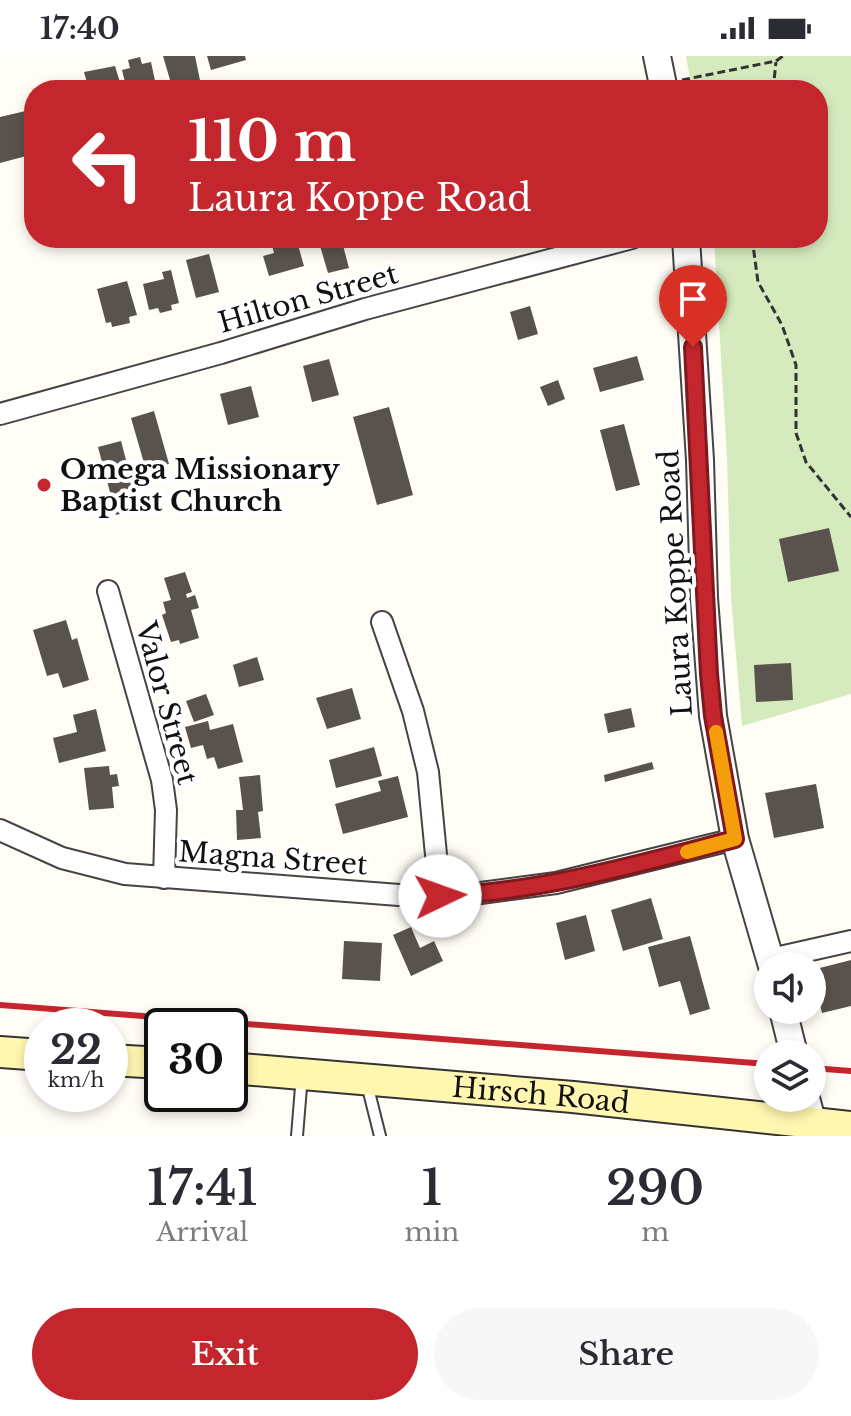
<!DOCTYPE html>
<style>
:root{--surface:#fff;--page:#f7f7f7;--text:#2b2b33;--muted:#7c7c81;--accent:#c4262e}
body{margin:0;font-family:"Libre Baskerville",serif;background:var(--page);color:var(--text);height:100vh;display:flex;flex-direction:column;font-size:30px;white-space:nowrap}
*{box-sizing:border-box;margin:0}
p{font-size:26px;color:var(--muted)}
.icon{flex:none;width:44px;height:44px;fill:none;stroke:currentColor;stroke-width:2;stroke-linecap:round;stroke-linejoin:round}
.map{position:relative;height:1080px;overflow:hidden}
.panel{display:flex;flex-direction:column;background:var(--surface);flex:1}
.panel>*{flex:none}
.banner{position:absolute;left:24px;top:24px;width:804px;height:168px;border-radius:32px;box-shadow:0 4px 12px #0003;background:#c4262e;color:#fff;overflow:hidden}
.tools{position:absolute;left:754px;top:896px;display:grid;gap:16px}
.tools a{display:grid;place-items:center;width:72px;height:72px;border-radius:50%;background:var(--surface);box-shadow:0 4px 12px #0003;font-size:40px}
.speed{position:absolute;left:24px;top:952px;display:flex;gap:16px;font-size:40px;font-weight:700;text-align:center}
.speed>*{display:grid;place-content:center;width:104px;height:104px;border-radius:50%;background:var(--surface);box-shadow:0 4px 12px #0003;line-height:1}
.speed small{font-size:20px;font-weight:400}
.speed .limit{border:4px solid #111;border-radius:12px;background:#fff;color:#111}
.pin{position:absolute;display:grid;place-items:center;width:68px;height:68px;color:#fff;margin:-82px -34px;border-radius:50% 50% 50% 0;rotate:-45deg;box-shadow:0 0 8px #0007}
.pin .icon{rotate:45deg}
.me{position:absolute;width:88px;margin:-44px;rotate:87deg;stroke-linejoin:round;filter:drop-shadow(0 0 6px #0008)}
.turn{display:flex;align-items:center;gap:28px;height:168px;padding:0 32px;font-size:36px}
.turn .icon{width:104px;height:104px;stroke-width:2.5}
.turn b{display:block;font-size:56px;line-height:68px}
.eta{display:flex;justify-content:space-evenly;align-items:center;height:136px;text-align:center}
.eta b{font-size:48px;font-weight:600;line-height:56px}
.primary-button{display:flex;gap:16px;margin-top:auto;padding:16px 32px}
.primary-button a{flex:1;height:92px;border-radius:48px;background:var(--accent);color:#fff;font-size:32px;font-weight:600;line-height:92px;text-align:center}
.primary-button a+a{background:var(--page);color:var(--text)}
.status{display:flex;justify-content:space-between;align-items:center;height:56px;padding:0 40px;background:var(--surface);direction:ltr}
.status svg{height:22px;fill:currentColor}
.map>svg:first-child{display:block}
.green{fill:#d5ebbd}
.building{fill:#5a524d}
.lines{fill:none;stroke-linecap:round;stroke-linejoin:round}
.service-casing{stroke:#444;stroke-width:14}
.minor-casing{stroke:#444;stroke-width:24}
.tertiary-casing{stroke:#444;stroke-width:30}
.secondary-casing{stroke:#333;stroke-width:34}
.path{stroke:#333;stroke-width:3;stroke-dasharray:8 4;stroke-linecap:butt}
.service{stroke:#fff;stroke-width:10}
.minor{stroke:#fff;stroke-width:20}
.tertiary{stroke:#fff;stroke-width:26}
.secondary{stroke:#fff6b0;stroke-width:30}
.rail{stroke:#c4262e;stroke-width:6}
.route-casing{stroke:#7f191e;stroke-width:20}
.route{stroke:#c4262e;stroke-width:14}
.slow{stroke:#f59e0b;stroke-width:14}
.poi-dot{fill:#c4262e;stroke:#fff;stroke-width:3}
.labels{text-anchor:middle;stroke-width:8;stroke-linejoin:round;paint-order:stroke}
.street-label{font-size:28px;fill:#111;stroke:#fff}
.poi-label{font-size:28px;font-weight:bold;fill:#111;stroke:#fff;text-anchor:start}
</style>
<div class="status"><b>17:40</b><svg viewBox="0 0 49 12"><path d="M0 12V9h3v3zM5 12V6h3v6zM10 12V3h3v9zM15 12V0h3v12zM26 1h20v11H26zM47 4h2v5h-2z"/></svg></div>
<div class="map">
<svg width="851" height="1080" viewBox="0 0 851 1080">
<rect width="100%" height="100%" fill="#fffdf5"/>
<!-- green -->
<path class="green" d="M686,0H851V638L742,670L731,541L727,403L714,182H818V34H692Z"/>
<!-- building -->
<g class="building">
<path d="M163,0H195L202,34H173Z"/>
<path d="M207,0H245L246,4L211,14Z"/>
<path d="M140,1L142,8L151,6L157,34H127L122,14L130,12L128,4Z"/>
<path d="M115,10L122,33L89,34L84,16Z"/>
<path d="M34,53V98L0,107V61Z"/>
<path d="M270,182H296L304,210L269,220L263,200L274,197Z"/>
<path d="M341,182L349,212L328,217L318,183Z"/>
<path d="M361,182H389L390,187L375,191L373,184L362,187Z"/>
<path d="M397,182H434V183L399,192Z"/>
<path d="M209,198L219,236L196,242L186,204Z"/>
<path d="M171,214L179,247L171,249L172,254L160,257L158,252L149,254L143,228L164,223L162,216Z"/>
<path d="M127,225L137,259L129,261L130,267L112,271L111,266L106,267L97,233Z"/>
<path d="M530,250L538,278L518,284L510,256Z"/>
<path d="M637,300L644,324L600,336L593,312Z"/>
<path d="M329,303L339,339L312,346L303,310Z"/>
<path d="M558,324L565,343L548,350L540,331Z"/>
<path d="M251,330L259,361L228,369L220,338Z"/>
<path d="M389,351L413,439L377,449L353,361Z"/>
<path d="M154,355L169,408L146,414L131,362Z"/>
<path d="M624,368L640,429L616,435L600,374Z"/>
<path d="M121,385L139,453L116,459L98,391Z"/>
<path d="M829,472L839,515L788,526L779,483Z"/>
<path d="M185,516L192,536L186,538L187,542L195,539L199,552L191,554L199,582L180,588L179,584L171,586L162,559L166,557L163,546L171,544L164,522Z"/>
<path d="M66,564L72,584L77,582L89,624L63,632L58,617L47,620L33,574Z"/>
<path d="M257,601L264,624L239,631L233,609Z"/>
<path d="M791,607L793,644L756,646L754,609Z"/>
<path d="M352,632L361,663L327,673L316,642Z"/>
<path d="M206,638L214,659L194,666L186,645Z"/>
<path d="M631,652L635,671L608,677L604,658Z"/>
<path d="M96,653L106,695L59,707L53,682L77,676L73,659Z"/>
<path d="M208,665L210,674L233,668L243,706L218,713L214,701L207,703L203,689L191,692L185,671Z"/>
<path d="M374,691L382,720L336,732L329,704Z"/>
<path d="M652,706L654,713L605,726L604,719Z"/>
<path d="M109,710L110,719L117,718L119,730L112,731L114,752L89,754L84,712Z"/>
<path d="M260,719L263,755L258,756L261,782L237,784L236,754H243L239,721Z"/>
<path d="M398,720L408,761L343,778L335,748L381,735L378,725Z"/>
<path d="M816,728L824,772L774,782L765,737Z"/>
<path d="M651,842L663,883L623,895L611,854Z"/>
<path d="M586,859L595,895L565,904L556,867Z"/>
<path d="M411,871L420,892L434,885L443,905L411,920L393,879Z"/>
<path d="M690,880L710,953L690,959L680,925L659,931L648,891Z"/>
<path d="M344,885L382,887L380,925L342,923Z"/>
<path d="M851,904V950L822,957L815,928H812V914Z"/>
</g>
<g class="lines">
<!-- service casing -->
<g class="service-casing">
<g id="service">
<path d="M367,1028L380,1080"/>
<path d="M297,1080L302,1019"/>
</g>
</g>
<!-- minor casing -->
<g class="minor-casing">
<g id="minor">
<path d="M0,358L221,297L365,253L632,182"/>
<path d="M108,535L162,724L166,754L164,822"/>
<path d="M382,566L413,655L428,716L440,840"/>
<path d="M0,774L62,802L125,818L399,839L473,838L556,827L735,783"/>
<path d="M771,903L851,885"/>
</g>
</g>
<!-- tertiary casing -->
<g class="tertiary-casing">
<g id="tertiary">
<path d="M657,0L664,34"/>
<path d="M686,182L700,404L704,542L713,660L735,783L772,910"/>
<path d="M783,954L794,998"/>
<path d="M806,1042L816,1080"/>
</g>
</g>
<!-- secondary casing -->
<g class="secondary-casing">
<g id="secondary">
<path d="M0,996L42,999"/>
<path d="M110,1004L162,1007"/>
<path id="s1" d="M230,1012L573,1041L851,1071"/>
</g>
</g>
<!-- path -->
<g class="path">
<path d="M682,24L776,5L783,0"/>
<path d="M773,34L776,6"/>
<path d="M752,182L758,226L782,269L796,309V377L806,406L851,461"/>
</g>
<!-- service -->
<use href="#service" class="service"/>
<!-- minor -->
<use href="#minor" class="minor"/>
<!-- tertiary -->
<use href="#tertiary" class="tertiary"/>
<!-- secondary -->
<use href="#secondary" class="secondary"/>
<!-- rail -->
<g class="rail">
<path d="M0,949L768,1008"/>
<path d="M812,1012L851,1015"/>
</g>
</g>
<g class="lines">
<!-- route casing -->
<g class="route-casing">
<path id="route" d="M440,840C541,836 638,808 735,783L713,660L709,618L693,291"/>
</g>
<!-- route -->
<use href="#route" class="route"/>
<!-- slow -->
<path class="slow" d="M687,796L735,783L716,676"/>
</g>
<!-- markers -->
<circle class="poi-dot" cx="44" cy="429" r="8"/>
<g class="labels">
<!-- street labels -->
<g class="street-label">
<text transform="translate(308 242) rotate(-16)" y="10">Hilton Street</text>
<text transform="translate(675 527) rotate(-93)" y="10">Laura Koppe Road</text>
<text transform="translate(167 647) rotate(75)" y="10">Valor Street</text>
<text transform="translate(273 802) rotate(4)" y="10">Magna Street</text>
<text dy="10" stroke="none"><textPath href="#s1" startOffset="312">Hirsch Road</textPath></text>
</g>
<!-- poi labels -->
<g class="poi-label">
<text x="60" y="423">Omega Missionary<tspan x="60" dy="32">Baptist Church</tspan></text>
</g>
</g>
</svg>
<div class="tools">
<a><svg class="icon" aria-label="sound" viewBox="0 0 24 24"><path d="M4 9h4l5-4v14l-5-4H4zM17 9q2 3 0 6"/></svg></a>
<a><svg class="icon" aria-label="layers" viewBox="0 0 24 24"><path d="M12 4l9 5-9 5-9-5zM3 14l9 5 9-5"/></svg></a>
</div>
<div class="speed"><div>22<small>km/h</small></div><div class="limit">30</div></div>
<div class="pin" style="left:693px;top:291px;background:#d93025"><svg class="icon" aria-label="arrive" viewBox="0 0 24 24"><path d="M6 21V4h12l-3 4 3 4H6"/></svg></div>
<svg class="me" style="left:440px;top:840px" viewBox="-20 -20 40 40"><circle r="19" fill="#fff"/><path d="M0-13L10 11 0 6-10 11z" fill="#c4262e"/></svg>
<div class="banner">
<div class="turn"><svg class="icon" aria-label="left" viewBox="0 0 24 24"><path d="M17 20v-9H6M10 6l-5 5 5 5"/></svg><div><b>110 m</b>Laura Koppe Road</div></div>
</div>
</div>
<section class="panel">
<div class="eta">
<div><b>17:41</b><p>Arrival</p></div>
<div><b>1</b><p>min</p></div>
<div><b>290</b><p>m</p></div>
</div>
<div class="primary-button"><a>Exit</a><a>Share</a></div>
</section>
